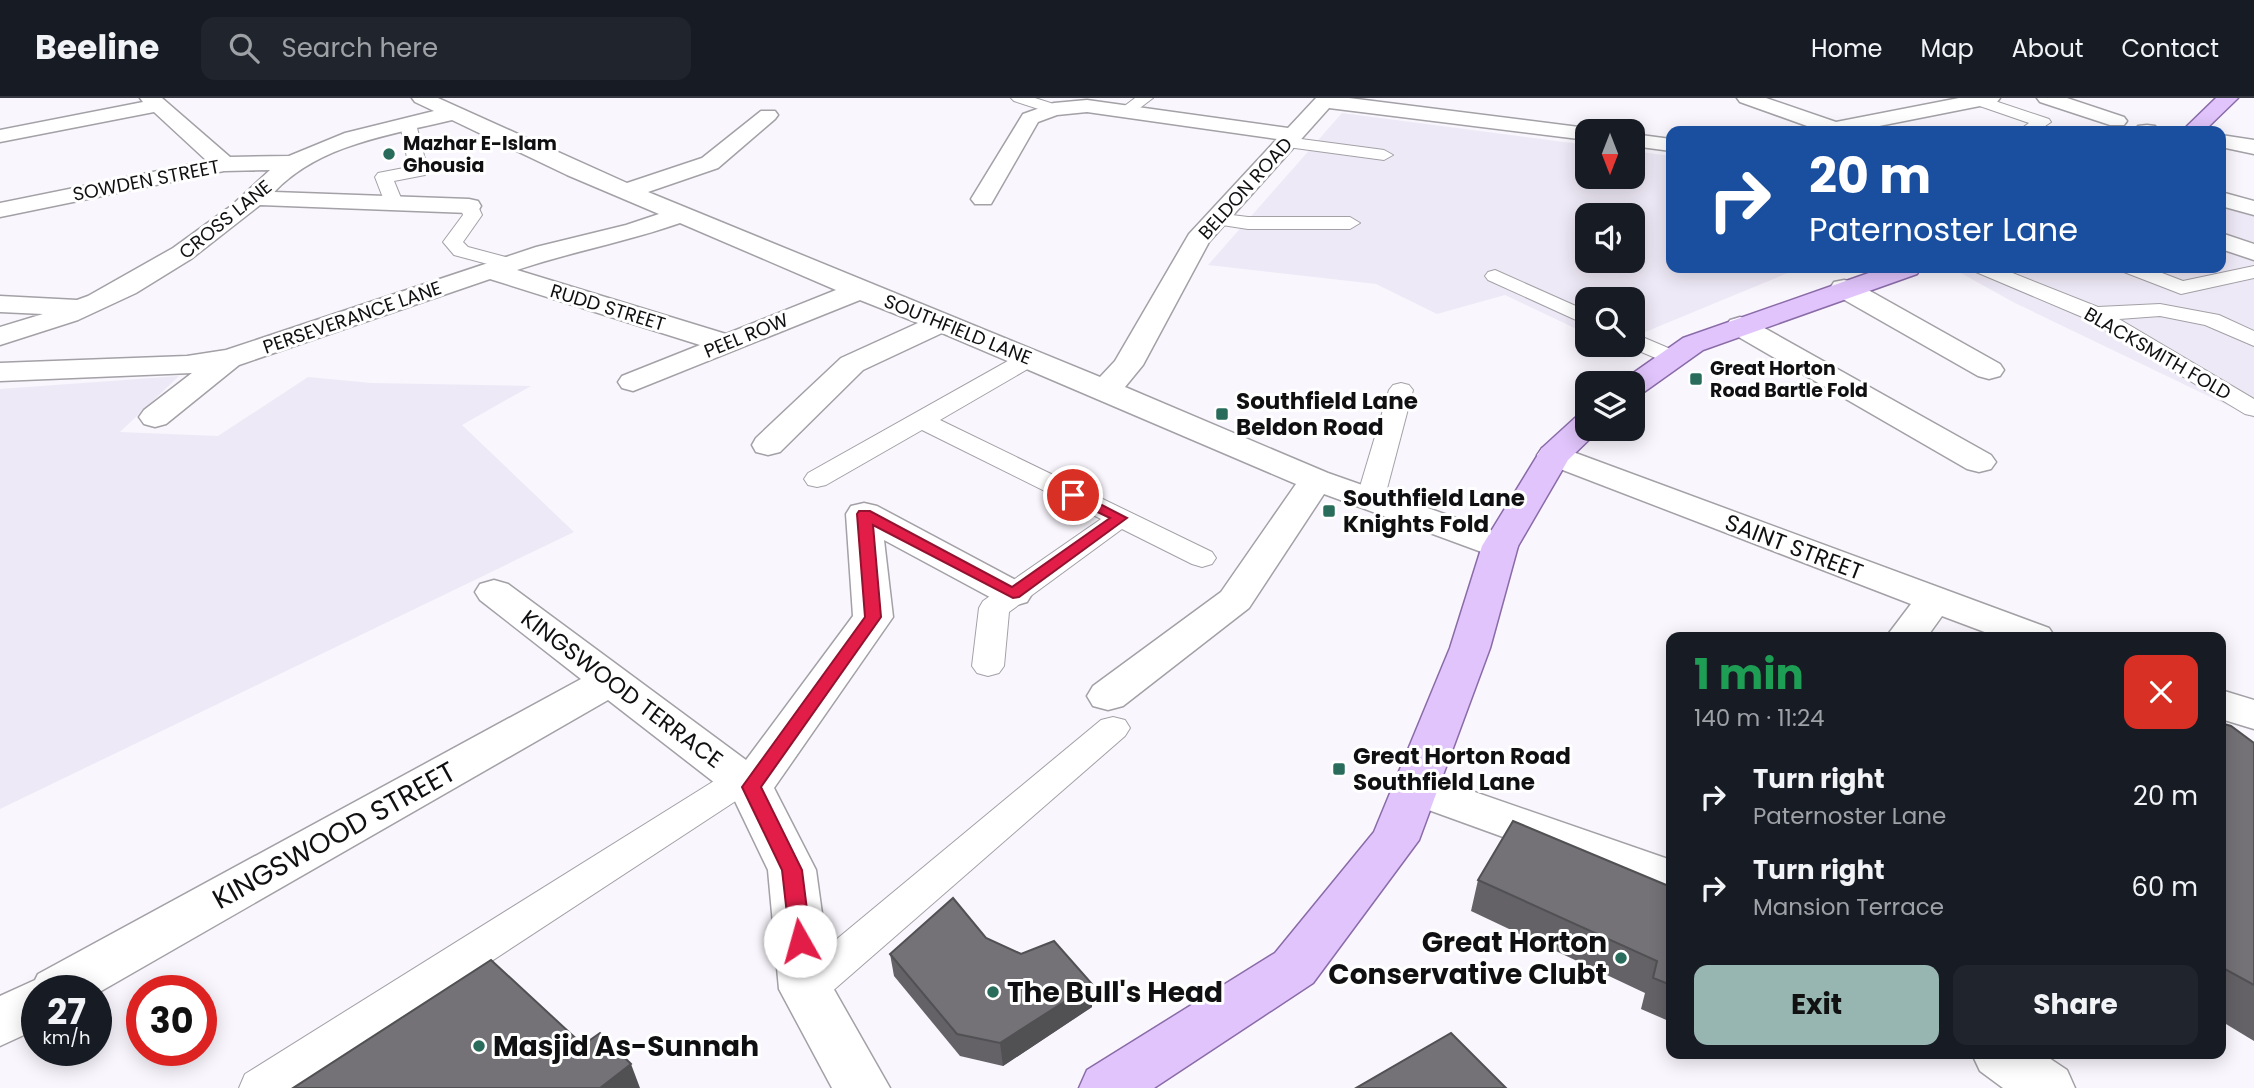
<!DOCTYPE html>
<meta charset="utf-8">
<style>
:root{--surface:#171b24;--page:#20242c;--text:#f1f3f6;--muted:#9ea1a6;--line:#363941;--accent:#97b6b1}
body{margin:0;font-family:Poppins,sans-serif;background:var(--page);color:var(--text);height:100vh;display:flex;flex-direction:column;font-size:26px;white-space:nowrap}
*{box-sizing:border-box;margin:0}
p{font-size:23px;color:var(--muted)}
.icon{flex:none;width:38px;height:38px;fill:none;stroke:currentColor;stroke-width:2;stroke-linecap:round;stroke-linejoin:round}
.map{position:relative;flex:1;overflow:hidden}
.side{position:absolute;left:1666px;top:534px;width:560px;height:427px;display:flex;flex-direction:column;background:var(--surface);border-radius:14px;box-shadow:0 4px 18px #0003}
.side>*{flex:none}
.guide{position:absolute;left:1666px;top:28px;width:560px;height:147px;border-radius:14px;box-shadow:0 4px 18px #0003;background:#1a4fa0;color:#fff;overflow:hidden}
.needle{width:46px;rotate:180deg}
.fabs{position:absolute;left:1575px;top:21px;display:grid;gap:14px}
.fabs a{display:grid;place-items:center;width:70px;height:70px;border-radius:14px;background:var(--surface);box-shadow:0 4px 18px #0003;font-size:35px}
.speed{position:absolute;left:21px;top:877px;display:flex;gap:14px;font-size:35px;font-weight:700;text-align:center}
.speed>*{display:grid;place-content:center;width:91px;height:91px;border-radius:50%;background:var(--surface);box-shadow:0 4px 18px #0003;line-height:1}
.speed small{font-size:18px;font-weight:400}
.speed .limit{border:10px solid #d22;background:#fff;color:#111}
.pin{position:absolute;display:grid;place-items:center;width:60px;height:60px;color:#fff;margin:-30px;border:4px solid #fff;border-radius:50%;box-shadow:0 2px 7px #0007}
.me{position:absolute;width:77px;margin:-38px;rotate:353deg;stroke-linejoin:round;filter:drop-shadow(0 0 5px #0008)}
.turn{display:flex;align-items:center;gap:24px;height:147px;padding:0 28px;font-size:32px}
.turn .icon{width:91px;height:91px;stroke-width:2.5}
.turn b{display:block;font-size:49px;line-height:60px}
.round{display:grid;place-items:center;flex:none;width:74px;height:74px;border-radius:14px;background:var(--page)}
.headline{display:flex;align-items:center;justify-content:space-between;height:119px;padding:0 28px}
h1{font-size:42px;font-weight:700;line-height:52px;color:#1e9e55}
.button{display:flex;gap:14px;margin-top:auto;padding:14px 28px}
.button a{flex:1;height:80px;border-radius:14px;background:var(--accent);color:#111;font-size:28px;font-weight:700;line-height:80px;text-align:center}
.button a+a{background:var(--page);color:var(--text)}
ul{padding:0;list-style:none}
li{display:flex;align-items:center;gap:21px;height:91px;padding:0 28px}
li div{flex:1}
li b{display:block;font-size:26px}
li em{font-style:normal}
header{display:flex;align-items:center;gap:42px;box-sizing:border-box;height:98px;padding:0 35px;background:var(--surface);border-bottom:2px solid var(--line)}
header strong{font-size:33px}
nav{display:flex;gap:38px;margin-inline-start:auto;font-size:24px}
.search{width:490px;height:63px;background:var(--page);display:flex;align-items:center;gap:18px;box-sizing:border-box;padding:0 24px;border-radius:14px;color:var(--muted);font-size:26px}
.map>svg:first-child{display:block}
.built{fill:#eee9f6;fill-rule:evenodd}
.lines{fill:none;stroke-linecap:round;stroke-linejoin:round}
.service-casing{stroke:#a3a0a6;stroke-width:2}
.minor-casing{stroke:#a3a0a6;stroke-width:3}
.primary-casing{stroke:#8a6ba8;stroke-width:3}
.service{fill:#fff;fill-rule:evenodd}
.minor{fill:#fff;fill-rule:evenodd}
.primary{fill:#e0c4fb;fill-rule:evenodd}
.wall{fill:#646266}
.shaded-wall{fill:#515053}
.building{fill:#747277;stroke:#515053;stroke-width:2}
.route{fill:#e11d48;stroke:#92132f;stroke-width:2}
.poi-dot{fill:#296c5c;stroke:#fff;stroke-width:2.5}
.labels{text-anchor:middle;stroke-width:6;stroke-linejoin:round;paint-order:stroke}
.far-poi-label{font-size:19px;font-weight:bold;fill:#100f11;stroke:#fff;text-anchor:start}
.far-street-label{font-size:19px;fill:#100f11;stroke:#fff}
.poi-label{font-size:23px;font-weight:bold;fill:#100f11;stroke:#fff;text-anchor:start}
.street-label{font-size:23px;fill:#100f11;stroke:#fff}
.near-street-label{font-size:28px;fill:#100f11;stroke:#fff}
.near-poi-label{font-size:28px;font-weight:bold;fill:#100f11;stroke:#fff;text-anchor:start}
</style>
<header>
<strong>Beeline</strong>
<div class="search"><svg class="icon" aria-label="search" viewBox="0 0 24 24"><circle cx="10" cy="10" r="6"/><path d="M15 15l6 6"/></svg>Search here</div>
<nav><a>Home</a><a>Map</a><a>About</a><a>Contact</a></nav>
</header>
<div class="map">
<svg width="2254" height="990" viewBox="0 0 2254 990">
<rect width="100%" height="100%" fill="#f9f6fd"/>
<!-- built -->
<g class="built">
<path d="M1342,15L1587,47V79H1633V53L1671,58V170H1800L1633,239V201H1587V236L1505,197L1437,216L1376,186L1208,167ZM1587,117H1633V163H1587Z"/>
<path d="M2221,106L2254,114V320L2013,204L1959,174L1973,170H2221Z"/>
<path d="M179,278L120,334L218,338L308,279L371,285L531,288L462,327L574,434L0,711V291Z"/>
</g>
<g class="lines">
<!-- service casing -->
<g class="service-casing">
<g id="service">
<path d="M1011,0H1035L1060,8L1062,11L1054,16L1014,3Z"/>
<path d="M1135,0H1153L1132,16H1120L1118,13Z"/>
<path d="M1971,0H1986L2049,21L2051,24L2038,33H2018L2029,25L1971,5Z"/>
<path d="M408,21L416,26L428,73L425,77L394,83L403,105L394,111L385,105L375,79L378,75L409,69L400,26Z"/>
<path d="M1286,39L1384,52L1393,57L1384,62L1280,48L1278,44Z"/>
<path d="M469,102L476,104L482,117L463,144L468,149L517,162L520,166L517,170L510,172L454,157L443,144L463,117L460,108Z"/>
<path d="M1216,115L1248,119H1350L1360,125L1350,131H1248L1209,125L1207,121L1209,117Z"/>
<path d="M2254,168V180L2181,196L2124,174L2121,170H2149L2183,183Z"/>
<path d="M1973,170H2000L2098,209L2160,206L2219,217L2254,233V248L2205,227L2160,218L2119,221L2254,301V318L2245,316L2087,221L1976,174Z"/>
<path d="M1495,172L1587,213V227L1488,182L1485,178L1488,174Z"/>
<path d="M1633,235L1680,255L1683,260L1680,265L1672,267L1625,247H1633Z"/>
<path d="M1030,253L1038,255L1041,260L1038,265L940,322L1212,454L1216,460L1212,466L1202,469L1192,466L1122,431L1009,514L1004,568L999,575L988,578L977,575L972,568L979,510L983,503L1101,421L922,332L826,387L817,389L808,387L804,381L808,375L1022,255Z"/>
<path d="M1401,285L1409,287L1413,292L1384,402L1380,408L1370,410L1360,408L1356,402L1389,292L1393,287Z"/>
<path d="M1113,619L1125,622L1130,630L1125,638L821,903L806,908L791,903L785,891L791,879L1101,622Z"/>
<path d="M742,670L754,673L760,682L754,691L298,990H239L245,976L730,673Z"/>
</g>
</g>
<!-- minor casing -->
<g class="minor-casing">
<g id="minor">
<path d="M140,0H162L230,59L289,58L345,35L434,13L415,4L412,0H438L627,85L702,60L761,13H775L778,17L775,21L718,70L648,94L1100,279L1115,263L1189,136L1277,41L1087,14L1057,17L1038,24L991,106H975L971,101L1023,16L1054,5L1087,2L1288,30L1316,0H1349L1587,30L1596,33H1587V42L1329,10L1209,144L1143,267L1125,289L1328,375L1513,440L1518,448L1513,456L1500,459L1487,456L1324,396L1249,510L1123,608L1108,612L1093,608L1087,598L1093,588L1221,494L1296,386L942,235L863,272L780,354L768,357L756,354L752,347L756,340L841,260L918,225L860,202L633,293L622,290L618,284L622,278L700,247L490,181L239,267L166,326L155,329L144,326L139,319L144,312L192,275L0,283V265L187,258L226,252L536,149L626,127L659,116L567,77L452,22C390,37 320,46 274,94L469,101L478,103L481,108L478,113L469,115L260,107L191,161L136,195L78,222L0,247V229L43,216L0,214V198L77,202L88,198L173,150L231,108L270,72L224,73L0,119V105L207,63L154,14L0,44V32L143,4ZM680,125L836,192L726,236L517,172C570,154 626,144 680,125Z"/>
<path d="M1737,0H1766L1836,24L1959,0H2000L1997,4L1990,6L1854,33H1821L1740,4Z"/>
<path d="M2037,0H2067L2124,19L2127,23L2124,27H2110L2040,4Z"/>
<path d="M2147,27L2155,28L2158,33H2135L2138,28Z"/>
<path d="M1633,36L1671,41V53L1633,48Z"/>
<path d="M2221,37L2254,42V56L2221,49Z"/>
<path d="M2221,94L2254,103V117L2221,108Z"/>
<path d="M2221,135L2254,146V162L2221,151Z"/>
<path d="M1844,182L1854,184L2000,266L2004,272L2000,278L1989,281L1978,278L1834,196L1830,190L1834,184Z"/>
<path d="M1740,219L1750,222L1991,357L1996,364L1991,371L1979,374L1967,371L1730,234L1726,228L1730,222Z"/>
<path d="M1554,347L2049,530L2055,539H1998L1942,518L1927,539H1886L1911,506L1542,364L1537,357L1542,350Z"/>
<path d="M864,405L877,408L1027,488L1032,496L1027,504L1013,508L999,504L884,442L893,519L774,690L816,772L832,888L890,990H832L779,891L768,772L733,699L608,602L96,896V892H37V931L0,948V898L35,882L38,876L581,581L480,502L475,494L480,486L494,482L508,486L746,662L853,518L846,416L851,408Z"/>
<path d="M2221,592L2254,602V631L2221,621Z"/>
<path d="M1417,674L1671,762V800L1401,702L1394,690L1401,678Z"/>
<path d="M1972,956H2043L2067,972L2075,990H2003L1980,973Z"/>
</g>
</g>
<!-- primary casing -->
<g class="primary-casing">
<g id="primary">
<path d="M2216,0H2238L2204,33H2182Z"/>
<path d="M1883,170H1921L1917,176L1703,252L1644,294L1633,296V285H1619L1683,240Z"/>
<path d="M1587,316V331H1600L1568,362L1518,448L1490,550L1419,742L1313,885L1154,990H1079L1087,972L1275,855L1374,734L1450,550L1482,448L1542,350L1576,319Z"/>
</g>
</g>
<!-- service -->
<use href="#service" class="service"/>
<!-- minor -->
<use href="#minor" class="minor"/>
<!-- primary -->
<use href="#primary" class="primary"/>
</g>
<!-- wall -->
<g class="wall">
<path d="M2221,625L2254,645V943L2221,923Z"/>
<path d="M1478,782L1671,789V924L1641,911L1645,895L1471,813Z"/>
<path d="M986,840L1092,886V909L1003,968L960,958L894,878L890,856Z"/>
</g>
<!-- shaded-wall -->
<g class="shaded-wall">
<path d="M1092,886V909L1003,968L1000,945Z"/>
<path d="M631,966L640,990H600Z"/>
</g>
<!-- building -->
<g class="building">
<path d="M2221,625L2231,628L2254,645V887L2221,869Z"/>
<path d="M1513,723L1671,789V887L1653,880L1657,863L1478,782Z"/>
<path d="M953,800L986,840L1021,856L1054,843L1092,886L1000,945L957,936L890,856Z"/>
<path d="M491,862L583,947L600,935L631,966L600,990H293Z"/>
<path d="M1451,935L1506,990H1356Z"/>
</g>
<!-- route -->
<path class="route" d="M1073,392L1127,420L1019,499L1013,500L873,427L881,519L761,689L802,772L811,843L808,849L800,852L793,849L790,843L782,772L742,689L865,519L857,416L859,413H870L1012,489L1110,420L1068,400L1066,397Z"/>
<!-- markers -->
<g class="poi-dot">
<circle cx="389" cy="56" r="7"/>
<rect x="1689" y="274" width="14" height="14" rx="3.5"/>
<rect x="1215" y="309" width="14" height="14" rx="3.5"/>
<rect x="1322" y="406" width="14" height="14" rx="3.5"/>
<rect x="1332" y="664" width="14" height="14" rx="3.5"/>
<circle cx="1621" cy="860" r="7"/>
<circle cx="993" cy="894" r="7"/>
<circle cx="479" cy="948" r="7"/>
</g>
<g class="labels">
<!-- far-poi labels -->
<g class="far-poi-label">
<text x="403" y="52">Mazhar E-Islam<tspan x="403" dy="22">Ghousia</tspan></text>
<text x="1710" y="277">Great Horton<tspan x="1710" dy="22">Road Bartle Fold</tspan></text>
</g>
<!-- far-street labels -->
<g class="far-street-label">
<text transform="translate(146 82) rotate(-11)" y="7">SOWDEN STREET</text>
<text transform="translate(1245 90) rotate(-48)" y="7">BELDON ROAD</text>
<text transform="translate(225 121) rotate(-39)" y="7">CROSS LANE</text>
<text transform="translate(608 209) rotate(17)" y="7">RUDD STREET</text>
<text transform="translate(352 219) rotate(-19)" y="7">PERSEVERANCE LANE</text>
<text transform="translate(958 231) rotate(22)" y="7">SOUTHFIELD LANE</text>
<text transform="translate(746 237) rotate(-22)" y="7">PEEL ROW</text>
<text transform="translate(2158 255) rotate(30)" y="7">BLACKSMITH FOLD</text>
</g>
<!-- poi labels -->
<g class="poi-label">
<text x="1236" y="311">Southfield Lane<tspan x="1236" dy="26">Beldon Road</tspan></text>
<text x="1343" y="408">Southfield Lane<tspan x="1343" dy="26">Knights Fold</tspan></text>
<text x="1353" y="666">Great Horton Road<tspan x="1353" dy="26">Southfield Lane</tspan></text>
</g>
<!-- street labels -->
<g class="street-label">
<text transform="translate(1794 449) rotate(21)" y="8">SAINT STREET</text>
<text transform="translate(622 591) rotate(37)" y="8">KINGSWOOD TERRACE</text>
</g>
<!-- near-street labels -->
<g class="near-street-label">
<text transform="translate(334 737) rotate(-29)" y="10">KINGSWOOD STREET</text>
</g>
<!-- near-poi labels -->
<g class="near-poi-label">
<text x="1607" y="854" text-anchor="end">Great Horton<tspan x="1607" dy="32">Conservative Clubt</tspan></text>
<text x="1007" y="904">The Bull's Head</text>
<text x="493" y="958">Masjid As-Sunnah</text>
</g>
</g>
</svg>
<div class="fabs">
<a><svg class="needle" viewBox="-14 -14 28 28"><path d="M0-13l5 13h-10z" fill="#e53935"/><path d="M0 13l5-13h-10z" fill="#9ea1a6"/></svg></a>
<a><svg class="icon" aria-label="sound" viewBox="0 0 24 24"><path d="M4 9h4l5-4v14l-5-4H4zM17 9q2 3 0 6"/></svg></a>
<a><svg class="icon" aria-label="search" viewBox="0 0 24 24"><circle cx="10" cy="10" r="6"/><path d="M15 15l6 6"/></svg></a>
<a><svg class="icon" aria-label="layers" viewBox="0 0 24 24"><path d="M12 4l9 5-9 5-9-5zM3 14l9 5 9-5"/></svg></a>
</div>
<div class="speed"><div>27<small>km/h</small></div><div class="limit">30</div></div>
<div class="pin" style="left:1073px;top:397px;background:#d93025"><svg class="icon" aria-label="arrive" viewBox="0 0 24 24"><path d="M6 21V4h12l-3 4 3 4H6"/></svg></div>
<svg class="me" style="left:800px;top:843px" viewBox="-20 -20 40 40"><circle r="19" fill="#fff"/><path d="M0-13L10 11 0 6-10 11z" fill="#e11d48"/></svg>
<div class="guide">
<div class="turn"><svg class="icon" aria-label="right" viewBox="0 0 24 24"><path d="M7 20v-9h11M14 6l5 5-5 5"/></svg><div><b>20 m</b>Paternoster Lane</div></div>
</div>
<section class="side">
<div class="headline"><div><h1>1 min</h1><p>140 m · 11:24</p></div><a class="round" style="background:#d93025;color:#fff"><svg class="icon" aria-label="close" viewBox="0 0 24 24"><path d="M6 6l12 12M18 6L6 18"/></svg></a></div>
<ul>
<li><svg class="icon" aria-label="right" viewBox="0 0 24 24"><path d="M7 20v-9h11M14 6l5 5-5 5"/></svg><div><b>Turn right</b><p>Paternoster Lane</p></div><em>20 m</em></li>
<li><svg class="icon" aria-label="right" viewBox="0 0 24 24"><path d="M7 20v-9h11M14 6l5 5-5 5"/></svg><div><b>Turn right</b><p>Mansion Terrace</p></div><em>60 m</em></li>
</ul>
<div class="button"><a>Exit</a><a>Share</a></div>
</section>
</div>
